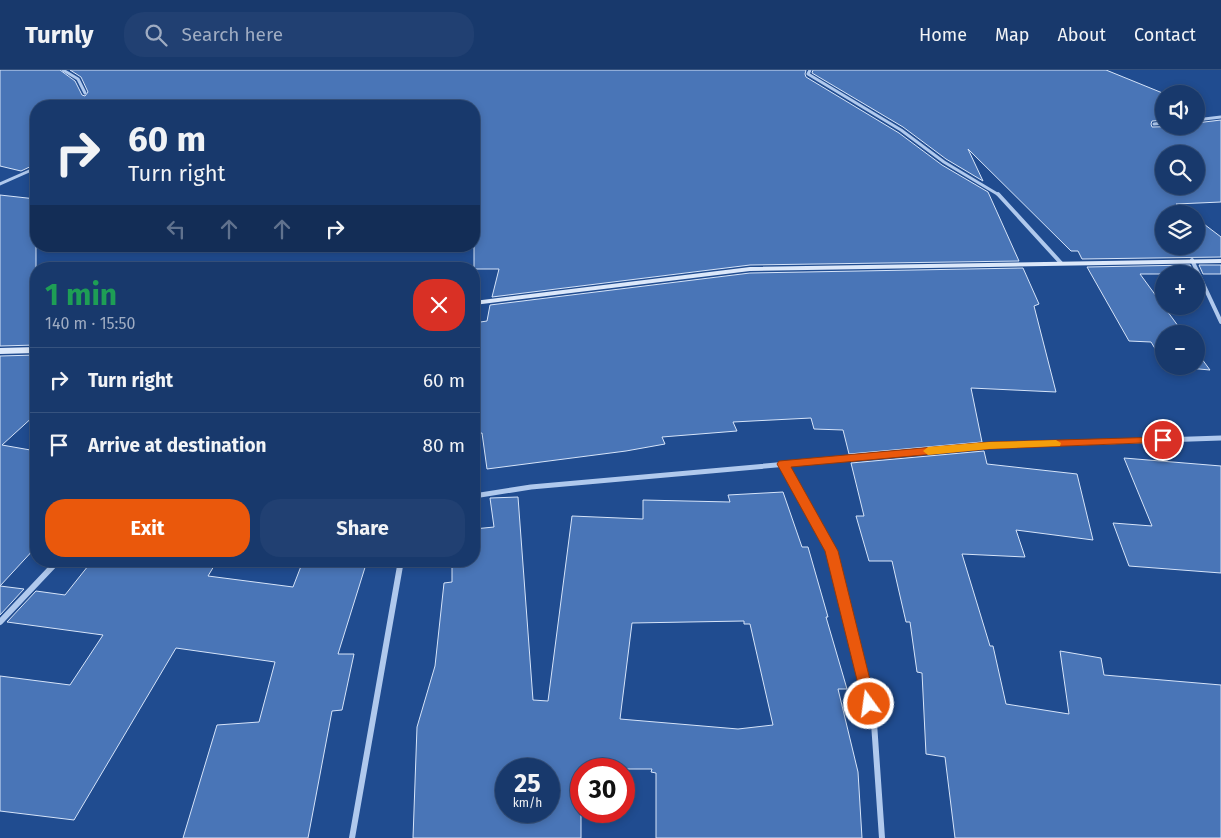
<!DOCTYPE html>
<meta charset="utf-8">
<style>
:root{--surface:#18396c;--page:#214072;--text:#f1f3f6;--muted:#9facc2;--line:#36537f;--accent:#ea580c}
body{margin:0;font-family:"Fira Sans",sans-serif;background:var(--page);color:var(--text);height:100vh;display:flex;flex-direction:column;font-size:19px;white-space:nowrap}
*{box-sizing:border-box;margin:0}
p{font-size:16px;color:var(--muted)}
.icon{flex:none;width:28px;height:28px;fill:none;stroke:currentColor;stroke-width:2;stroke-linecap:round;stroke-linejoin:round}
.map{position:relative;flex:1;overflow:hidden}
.sheet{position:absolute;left:30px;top:192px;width:450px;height:305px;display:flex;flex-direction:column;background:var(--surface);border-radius:20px;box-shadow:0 2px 8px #0003,0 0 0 1px var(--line)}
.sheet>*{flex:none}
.banner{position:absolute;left:30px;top:30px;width:450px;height:152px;border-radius:20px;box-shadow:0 2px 8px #0003,0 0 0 1px var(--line);background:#18396c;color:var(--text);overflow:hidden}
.buttons{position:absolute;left:1155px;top:15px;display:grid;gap:10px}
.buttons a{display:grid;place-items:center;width:50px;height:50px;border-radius:50%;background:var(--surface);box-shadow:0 2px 8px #0003,0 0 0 1px var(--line);font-size:25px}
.speed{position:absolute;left:495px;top:688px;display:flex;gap:10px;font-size:25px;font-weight:700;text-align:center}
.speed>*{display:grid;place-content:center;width:65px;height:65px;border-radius:50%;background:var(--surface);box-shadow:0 2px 8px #0003,0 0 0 1px var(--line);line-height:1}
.speed small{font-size:12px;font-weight:400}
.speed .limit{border:8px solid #d22;background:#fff;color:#111}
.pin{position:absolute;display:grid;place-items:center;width:42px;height:42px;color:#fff;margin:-21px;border:2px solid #fff;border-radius:50%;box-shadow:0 1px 5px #0007}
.me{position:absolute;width:55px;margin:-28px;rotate:346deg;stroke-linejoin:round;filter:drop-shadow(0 0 4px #0008)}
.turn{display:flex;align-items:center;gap:18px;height:105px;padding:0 15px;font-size:22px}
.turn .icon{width:65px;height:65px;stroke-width:2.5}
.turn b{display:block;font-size:35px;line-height:42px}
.lanes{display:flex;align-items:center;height:48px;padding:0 15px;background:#0003;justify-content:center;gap:25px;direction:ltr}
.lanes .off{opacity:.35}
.round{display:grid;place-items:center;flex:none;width:52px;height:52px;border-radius:20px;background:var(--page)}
.headline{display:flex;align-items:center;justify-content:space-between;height:85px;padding:0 15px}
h1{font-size:30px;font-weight:700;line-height:38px;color:#1e9e55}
.button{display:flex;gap:10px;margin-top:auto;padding:10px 15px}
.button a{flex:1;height:58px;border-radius:20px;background:var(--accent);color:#fff;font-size:20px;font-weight:700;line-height:58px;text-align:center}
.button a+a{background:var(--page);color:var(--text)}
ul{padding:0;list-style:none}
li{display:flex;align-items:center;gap:15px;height:65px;padding:0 15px;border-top:1px solid var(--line)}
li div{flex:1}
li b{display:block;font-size:19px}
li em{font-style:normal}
header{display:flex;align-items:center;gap:30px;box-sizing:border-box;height:70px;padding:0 25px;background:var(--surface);border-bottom:1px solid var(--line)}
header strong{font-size:24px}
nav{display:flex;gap:28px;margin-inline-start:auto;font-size:18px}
.search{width:350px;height:45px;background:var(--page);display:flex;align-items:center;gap:12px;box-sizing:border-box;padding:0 18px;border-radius:20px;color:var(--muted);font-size:19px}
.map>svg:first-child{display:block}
.building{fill:#4975b7;stroke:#d6e4f9;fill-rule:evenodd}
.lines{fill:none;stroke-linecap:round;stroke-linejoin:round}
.street-far3{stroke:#b0c9ed;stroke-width:3}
.street-far2{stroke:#b0c9ed;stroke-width:4}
.street-far1{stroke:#b0c9ed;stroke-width:5}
.street{stroke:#b0c9ed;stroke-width:6}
.secondary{fill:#dce8fa;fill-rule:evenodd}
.route{fill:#ea580c;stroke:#983908}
.slow{fill:#f59e0b}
</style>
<header>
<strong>Turnly</strong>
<div class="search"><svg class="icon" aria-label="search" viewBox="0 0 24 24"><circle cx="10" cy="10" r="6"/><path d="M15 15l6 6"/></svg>Search here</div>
<nav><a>Home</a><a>Map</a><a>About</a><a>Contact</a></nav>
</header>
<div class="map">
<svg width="1221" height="768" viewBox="0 0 1221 768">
<rect width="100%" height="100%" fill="#204c90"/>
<!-- building -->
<g class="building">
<path d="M0,0H60L75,11L82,25L85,26L88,22L81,7L70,0H806L805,4L806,7L899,63L942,95L988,122L1019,191L750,195L492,227L499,199H474V36H36V94L21,101L0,96Z"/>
<path d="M813,0H1106L1165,24L1164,50L1152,51L1151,54L1152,57L1196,56V53L1221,50V132L1176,134L1190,144H1164V176H1196V148L1221,167V187L1082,189L1078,181H1071L968,79L983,111L946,89L903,57L812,3ZM1164,84H1196V116H1164Z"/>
<path d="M0,125L36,129V275L0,276Z"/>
<path d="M1190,195L1194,204H1140L1184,264H1164V293L1151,272L1129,271L1087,197Z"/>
<path d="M1199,195H1221V204H1203Z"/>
<path d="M1023,198L1039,234L1034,236L1056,322L971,318L982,372L849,384L843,360L814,359L811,348L733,352L737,361L662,367L665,374L626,381L487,399L482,363L474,364V253L487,251L490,235L750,203Z"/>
<path d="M1196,281L1210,300L1166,296H1196Z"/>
<path d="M36,285V344L2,375L36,381V477L0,516V286Z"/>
<path d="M984,381L987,394L1077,404L1093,470L1016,460L1025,487L962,484L990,576H993L1006,634L1069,644L1060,581L1101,588L1104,605L1221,615V768H955L945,687L926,684L922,603L917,602L910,552H906L892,491H869L856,446H864L851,393Z"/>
<path d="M1124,388L1221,396V503L1129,496L1113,453L1152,456Z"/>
<path d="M783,422L802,477H808L828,547H826L847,619H838L858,702L862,768H656V703L651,702L652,699H581V768H413L417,657L435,596L444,513L452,512V491H474V459L494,457L490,428L518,427L533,630L548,631L572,446L643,449V430L730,432L728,425ZM744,551V554H750L773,655L738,659L620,649L632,553ZM506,699H549V741H506Z"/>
<path d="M92,491H217L208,506L293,517L303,491H367L338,584H354L342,640L332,641L308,768H183L217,655L259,652L275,592L176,578L74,750L0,741V606L70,615L103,565L7,552L36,521L65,525Z"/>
<path d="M0,516L24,519L0,545Z"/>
</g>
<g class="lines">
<!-- street-far3 -->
<g class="street-far3">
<path d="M63,0L78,9L85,23"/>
<path d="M810,0L808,4L901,60L944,92L999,125"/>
<path d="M1196,50L1221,47"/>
<path d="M1154,54L1164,53"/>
<path d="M0,114L36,98"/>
</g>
<!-- street-far2 -->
<g class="street-far2">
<path d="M998,124L1061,193"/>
<path d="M1192,190L1221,252"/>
</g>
<!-- street-far1 -->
<g class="street-far1">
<path d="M783,394L832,481L836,497"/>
<path d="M474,426L531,417L989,376L1221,368"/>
<path d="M52,497L57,491"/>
<path d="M400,497L401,491"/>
</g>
<!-- street -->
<g class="street">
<path d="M836,496L874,653L882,768"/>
<path d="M0,552L53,496"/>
<path d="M352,768L400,496"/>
</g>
<!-- secondary -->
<g class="secondary">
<path d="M1221,189V193L750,201L474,235V231L750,197Z"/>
<path d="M36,277V283L0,284V278Z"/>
</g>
</g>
<!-- route -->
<path class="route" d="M1163,367L1169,370L1167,372L989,379L791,397L838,481L876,634L874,638L869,640L864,638L825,481L777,394L779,391L989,372Z"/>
<!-- slow -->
<path class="slow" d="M1056,370L1061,373L1060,376L989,379L928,385L923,381L928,377L989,372Z"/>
</svg>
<div class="buttons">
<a><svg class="icon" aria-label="sound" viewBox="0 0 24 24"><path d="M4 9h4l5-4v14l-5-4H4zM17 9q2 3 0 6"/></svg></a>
<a><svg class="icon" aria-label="search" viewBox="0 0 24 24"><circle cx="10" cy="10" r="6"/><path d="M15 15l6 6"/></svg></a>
<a><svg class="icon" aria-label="layers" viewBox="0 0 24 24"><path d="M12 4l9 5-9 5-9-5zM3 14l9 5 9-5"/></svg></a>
<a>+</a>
<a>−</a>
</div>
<div class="speed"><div>25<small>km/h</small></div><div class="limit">30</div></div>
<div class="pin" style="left:1163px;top:370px;background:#d93025"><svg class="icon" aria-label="arrive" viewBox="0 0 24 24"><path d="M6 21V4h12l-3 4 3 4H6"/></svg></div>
<svg class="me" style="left:869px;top:634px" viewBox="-20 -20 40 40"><circle r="17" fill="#ea580c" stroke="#fff" stroke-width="3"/><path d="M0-11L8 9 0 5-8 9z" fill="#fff"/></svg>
<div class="banner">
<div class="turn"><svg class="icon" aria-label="right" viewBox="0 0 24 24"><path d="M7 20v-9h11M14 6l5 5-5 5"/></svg><div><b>60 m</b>Turn right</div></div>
<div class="lanes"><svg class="icon off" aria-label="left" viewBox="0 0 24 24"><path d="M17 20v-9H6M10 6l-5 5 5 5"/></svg><svg class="icon off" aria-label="ahead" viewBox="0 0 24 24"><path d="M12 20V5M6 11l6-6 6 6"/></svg><svg class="icon off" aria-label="ahead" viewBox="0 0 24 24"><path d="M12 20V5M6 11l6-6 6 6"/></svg><svg class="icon" aria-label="right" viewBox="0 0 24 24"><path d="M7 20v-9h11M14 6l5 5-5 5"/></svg></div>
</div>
<section class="sheet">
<div class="headline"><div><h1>1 min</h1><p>140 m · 15:50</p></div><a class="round" style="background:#d93025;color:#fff"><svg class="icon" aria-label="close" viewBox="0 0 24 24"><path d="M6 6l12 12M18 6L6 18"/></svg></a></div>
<ul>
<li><svg class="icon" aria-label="right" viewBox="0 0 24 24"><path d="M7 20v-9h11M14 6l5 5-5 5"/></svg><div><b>Turn right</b></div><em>60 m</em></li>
<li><svg class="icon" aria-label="arrive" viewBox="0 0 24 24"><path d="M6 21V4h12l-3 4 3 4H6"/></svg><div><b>Arrive at destination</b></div><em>80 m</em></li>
</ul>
<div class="button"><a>Exit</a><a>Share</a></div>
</section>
</div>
